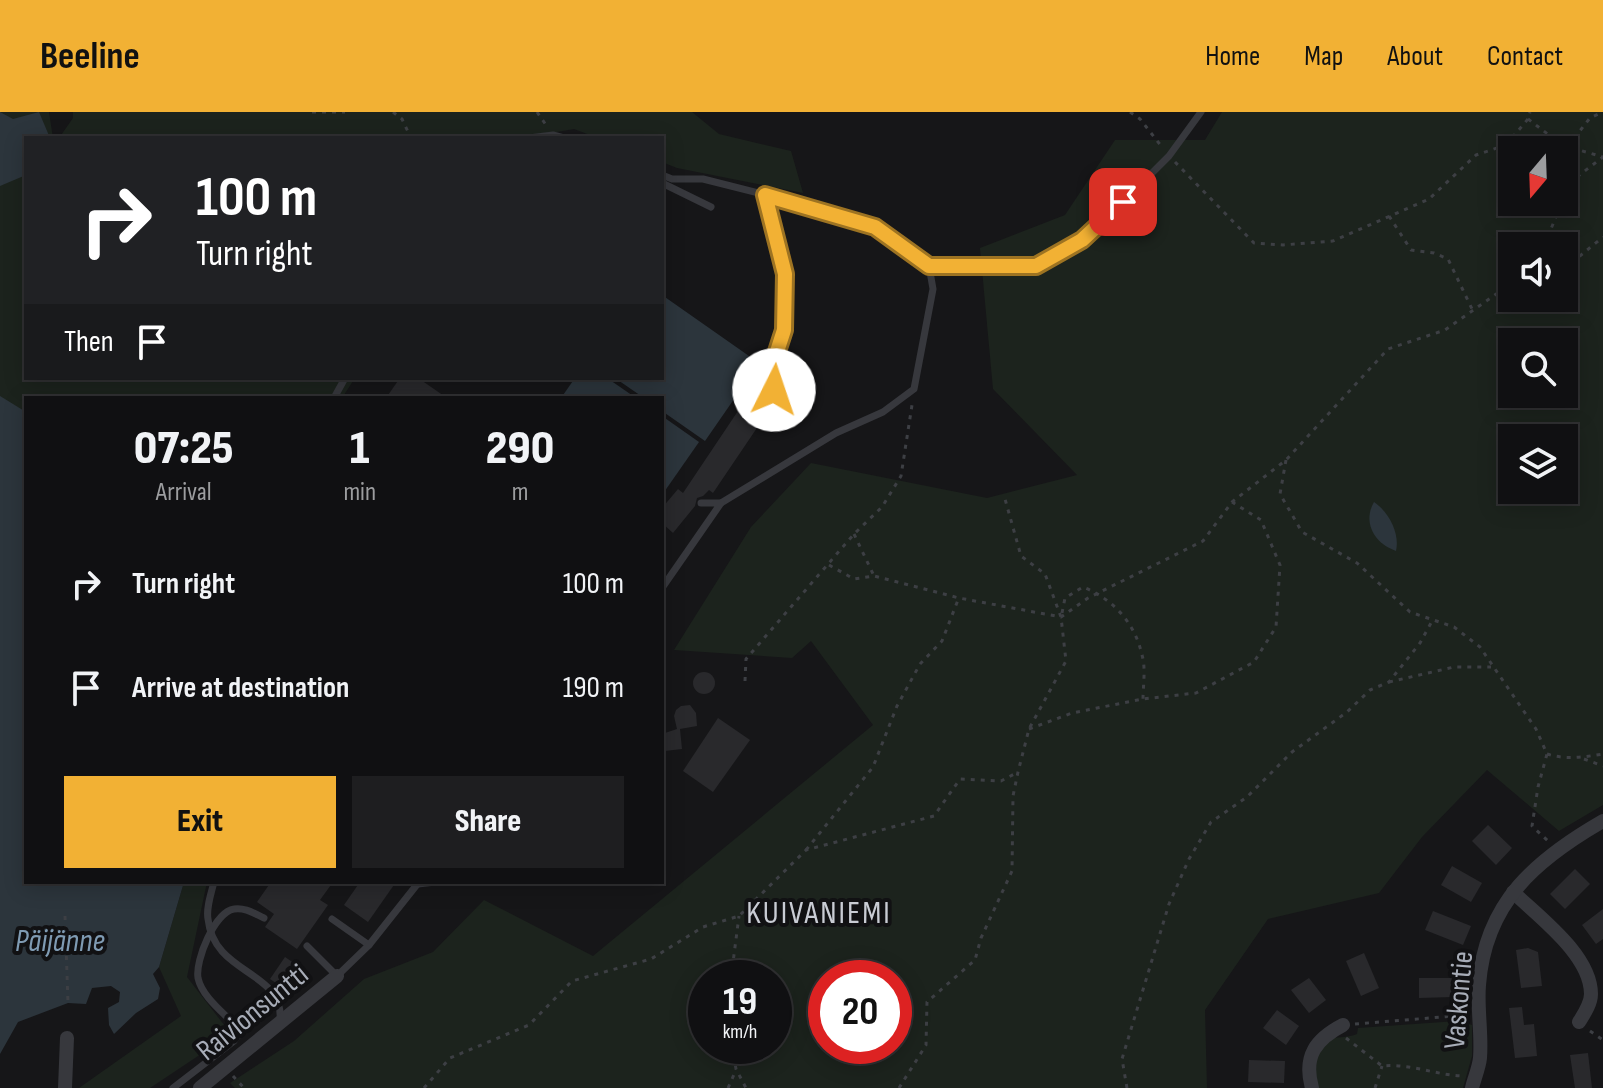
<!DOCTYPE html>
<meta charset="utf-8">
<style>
:root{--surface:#101012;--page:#1e1e20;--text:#f1f3f6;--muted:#9c9d9f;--line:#303032;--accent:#f2b134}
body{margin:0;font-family:"Sofia Sans Condensed",sans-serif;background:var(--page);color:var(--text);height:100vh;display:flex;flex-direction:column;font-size:30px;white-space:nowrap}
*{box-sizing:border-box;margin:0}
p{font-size:26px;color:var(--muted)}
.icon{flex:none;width:44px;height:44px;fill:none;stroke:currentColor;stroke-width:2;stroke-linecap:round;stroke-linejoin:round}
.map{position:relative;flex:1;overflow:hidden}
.side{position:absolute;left:24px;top:284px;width:640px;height:488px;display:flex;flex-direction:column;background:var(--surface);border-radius:0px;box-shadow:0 4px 20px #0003,0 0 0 2px var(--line)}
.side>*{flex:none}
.hud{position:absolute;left:24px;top:24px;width:640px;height:244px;border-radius:0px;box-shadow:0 4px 20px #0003,0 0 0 2px var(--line);background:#202124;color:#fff;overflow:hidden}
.needle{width:52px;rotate:199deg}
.fabs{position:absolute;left:1498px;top:24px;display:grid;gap:16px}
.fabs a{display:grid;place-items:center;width:80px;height:80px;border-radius:0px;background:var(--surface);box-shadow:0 4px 20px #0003,0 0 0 2px var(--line);font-size:40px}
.speed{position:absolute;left:688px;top:848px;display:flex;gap:16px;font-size:40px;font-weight:700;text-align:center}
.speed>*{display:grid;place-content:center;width:104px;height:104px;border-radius:50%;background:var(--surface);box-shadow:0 4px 20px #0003,0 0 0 2px var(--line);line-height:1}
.speed small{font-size:20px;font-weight:400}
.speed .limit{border:12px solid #d22;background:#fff;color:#111}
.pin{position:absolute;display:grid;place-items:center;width:68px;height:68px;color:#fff;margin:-34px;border-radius:16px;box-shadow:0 4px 12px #0006}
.me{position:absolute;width:88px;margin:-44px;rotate:4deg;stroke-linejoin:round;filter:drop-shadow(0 0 6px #0008)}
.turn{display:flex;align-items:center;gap:28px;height:168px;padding:0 40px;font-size:36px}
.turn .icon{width:104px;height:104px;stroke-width:2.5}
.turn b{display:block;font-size:56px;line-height:68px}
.then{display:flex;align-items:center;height:76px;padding:0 40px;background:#0003;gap:16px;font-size:30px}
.eta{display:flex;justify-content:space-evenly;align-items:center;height:136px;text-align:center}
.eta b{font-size:48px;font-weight:800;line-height:56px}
.action{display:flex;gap:16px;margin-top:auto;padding:16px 40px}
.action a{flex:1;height:92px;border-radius:0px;background:var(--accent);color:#111;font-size:32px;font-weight:800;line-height:92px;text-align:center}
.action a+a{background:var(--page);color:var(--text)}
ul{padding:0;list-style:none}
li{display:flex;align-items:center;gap:24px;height:104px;padding:0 40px}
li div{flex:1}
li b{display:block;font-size:30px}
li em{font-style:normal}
header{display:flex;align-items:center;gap:48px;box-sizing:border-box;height:112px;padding:0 40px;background:var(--accent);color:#111}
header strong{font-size:38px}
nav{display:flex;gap:44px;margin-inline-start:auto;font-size:28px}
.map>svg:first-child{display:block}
.green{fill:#1c231d;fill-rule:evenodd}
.water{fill:#2c353c}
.building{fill:#29292c}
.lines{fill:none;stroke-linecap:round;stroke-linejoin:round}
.path{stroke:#3d3f44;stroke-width:3;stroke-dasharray:4 6;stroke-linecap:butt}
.service{stroke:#37383d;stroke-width:7}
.minor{stroke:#37383d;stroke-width:14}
.route-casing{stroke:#9d7322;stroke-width:20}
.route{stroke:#f2b134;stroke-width:14}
.labels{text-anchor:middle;stroke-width:8;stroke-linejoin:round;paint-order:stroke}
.street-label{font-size:30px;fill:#a8adb8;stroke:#111113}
.neighbourhood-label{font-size:32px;letter-spacing:2px;fill:#c9ccd4;stroke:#111113}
.water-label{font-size:32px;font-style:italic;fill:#7f9bb3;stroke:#111113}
</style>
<header>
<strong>Beeline</strong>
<nav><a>Home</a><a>Map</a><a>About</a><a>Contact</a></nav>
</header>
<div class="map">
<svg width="1603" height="976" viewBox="0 0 1603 976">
<rect width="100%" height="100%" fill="#161618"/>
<!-- green -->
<g class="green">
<path d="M0,0H49L53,26H26V266H355L342,286H26V300L0,286Z"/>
<path d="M73,0H692L719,22L791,39L803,81L677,56L662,50V26H598L574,17L523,26H59L73,6Z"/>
<path d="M1222,0H1603V693L1559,719L1487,658L1422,725L1379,781L1268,807L1205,898L1207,976H235L230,971L294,929L364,867L433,840L484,788L593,844L873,613L811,529L792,546L674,538L751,415L811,351L987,386L1077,363L993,277L980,136L1065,103L1115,28H1205ZM1512,38H1564V90H1512ZM1512,134H1564V186H1512ZM1512,230H1564V282H1512ZM1512,326H1564V378H1512ZM706,866H774V934H706ZM826,866H894V934H826Z"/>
<path d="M184,770H207L187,865L231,922L150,976H79L181,904L159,855Z"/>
<path d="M1457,909L1472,913V944L1463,976H1317C1315,962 1314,933 1331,927C1340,924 1348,926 1357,922L1358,916Z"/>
</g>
<!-- water -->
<g class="water">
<path d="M0,0L13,7L39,0L50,26H26V63L0,74Z"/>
<path d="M662,183L759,251L705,329L662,299V286H644L615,266H662Z"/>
<path d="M575,266H607L636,286H561Z"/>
<path d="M0,284L26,300V770H184L159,855L153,862L160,876L158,887L136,901L114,922L109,913L108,896L119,890L120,880L111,874L92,876L86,892L68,891L18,910L0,942Z"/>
<path d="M662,304L699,330L662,383Z"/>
<path d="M1374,390C1389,400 1400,422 1396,439C1375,432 1362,411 1374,390Z"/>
</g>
<!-- building -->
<g class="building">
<path d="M400,266H418L447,286H386Z"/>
<path d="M744,290L765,304L713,381L709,378L703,384L697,386L695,394L673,421L662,411V396L678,377L683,381Z"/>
<circle cx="704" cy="571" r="11"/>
<path d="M690,593L696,601L697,614L680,617L682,637L665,639L662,636V622L677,617L674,604L676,598L681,594Z"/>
<path d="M718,606L750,628L713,680L683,659Z"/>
<path d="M1488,713L1512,736L1496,753L1472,729Z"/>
<path d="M1452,754L1482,771L1471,790L1441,773Z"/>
<path d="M1575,757L1590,772L1565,797L1550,782Z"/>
<path d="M271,770H333L320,788L328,793L297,837L265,815L274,802L257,790Z"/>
<path d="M360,770H396L368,810L344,793Z"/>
<path d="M1603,797V827L1596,832L1582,813Z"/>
<path d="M1433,799L1471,814L1463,833L1425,818Z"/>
<path d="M1528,836L1538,840L1542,874L1521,876L1516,838Z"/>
<path d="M1364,841L1379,876L1361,884L1346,849Z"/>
<path d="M285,845L304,858L289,880L270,867Z"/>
<path d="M1309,866L1326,888L1309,901L1291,878Z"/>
<path d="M1419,866H1453V885L1419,886Z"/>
<path d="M1522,895L1524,913L1534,912L1537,944L1515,946L1509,896Z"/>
<path d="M1277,898L1299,914L1286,933L1263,916Z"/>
<path d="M1588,941L1592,976H1575L1570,943Z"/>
<path d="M1249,948L1285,949L1284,971L1248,970Z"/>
</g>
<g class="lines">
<!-- path -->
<g class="path">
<path d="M312,0H345"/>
<path d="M393,0L402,7L411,26"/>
<path d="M537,0L546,13"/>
<path d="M1130,0L1140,7L1162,35"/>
<path d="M1528,7L1562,33L1563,38"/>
<path d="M1506,33L1528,7L1530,0"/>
<path d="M1568,34L1590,6L1603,0"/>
<path d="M1564,44L1569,71L1564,86"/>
<path d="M1175,50L1254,131L1283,133L1333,129L1429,87L1476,43L1506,33H1562L1603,45"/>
<path d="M1569,71L1603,45"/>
<path d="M1389,104L1411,138L1434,141L1448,147L1473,199"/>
<path d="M1544,134L1562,90"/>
<path d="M1564,157L1603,125"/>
<path d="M1500,182L1512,178"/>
<path d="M23,235L26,234"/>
<path d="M1286,348L1280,382L1302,420L1357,451L1410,500L1454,515L1480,535L1536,617L1547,642L1538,675L1532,714L1548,729"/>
<path d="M854,422L874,464"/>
<path d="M829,453L854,467L874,464L959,486L1061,505L1088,486L1203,429L1232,390L1286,348L1388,237L1445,218L1512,171"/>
<path d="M1062,501L1065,486L1083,475C1113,487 1135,511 1142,543C1146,556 1143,574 1143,587"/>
<path d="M745,569L746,547L854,422L882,395L901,364L912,293"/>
<path d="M1389,570L1454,555H1491"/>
<path d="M1029,617L1072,601L1143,587L1196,581L1254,550L1276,515L1280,453L1261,408L1232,390"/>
<path d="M1547,642C1566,648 1584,645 1603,642"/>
<path d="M1584,647L1603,654"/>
<path d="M806,738L873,655L897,594L920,552L942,529L958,488"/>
<path d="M65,804L68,891"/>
<path d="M731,866L739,804"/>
<path d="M1355,912L1467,903"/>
<path d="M1590,919L1603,928"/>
<path d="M1346,926L1382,954C1409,951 1435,963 1463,964"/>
<path d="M732,934L736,957L746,976"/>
<path d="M233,964L244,976"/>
<path d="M424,976L450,946L529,913L572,869L651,847L703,815L739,804L806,738L934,704L960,667L1001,669L1018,660"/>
<path d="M728,976L736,958"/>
<path d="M899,976L926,933L927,890L975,848L981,826L1012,759L1013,684L1018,660L1029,617L1066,549L1061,505L1045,462L1021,444L1005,387"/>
<path d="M1127,976L1122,947L1169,792L1189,747L1211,710L1247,685L1292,640L1347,600L1370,578L1389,570L1420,531L1432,509"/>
<path d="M1375,976L1382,954"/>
</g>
<!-- service -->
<g class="service">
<path d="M529,26L553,23L564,26"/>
<path d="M662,63L672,67H703L822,97L875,115L929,154H1036L1082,128L1123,90L1169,44L1201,0"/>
<path d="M662,71L711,95"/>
<path d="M765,83L785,162L784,218L772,255L776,301"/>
<path d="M334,286L345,266"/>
<path d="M721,391L836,321L883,300L914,277L933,177L929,154"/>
<path d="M662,476L721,391H701"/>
<path d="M214,770C211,782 206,796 208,807C214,864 285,858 280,909"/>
<path d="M418,772L435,770"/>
<path d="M332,807L369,833"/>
<path d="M307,834L337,864L369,833L419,770"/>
<path d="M173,976L234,929L239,922L237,915C224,901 202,885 198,866C195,848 215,800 234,797C245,795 255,802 264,806"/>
</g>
<!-- minor -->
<g class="minor">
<path d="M1513,780C1539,805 1591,843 1591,882C1591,892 1584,902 1579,910"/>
<path d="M65,976L67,926"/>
<path d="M200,976L337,864"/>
<path d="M1312,976C1303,944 1316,927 1343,913"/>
<path d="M1472,976C1474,967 1479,956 1480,946C1482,922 1477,897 1479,873C1485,790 1537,747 1603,709"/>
</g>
</g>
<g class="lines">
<!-- route casing -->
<g class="route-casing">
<path id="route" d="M774,278L772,255L784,218L785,162L765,83L875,115L929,154H1036L1082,128L1123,90"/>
</g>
<!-- route -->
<use href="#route" class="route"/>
</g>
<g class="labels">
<!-- street labels -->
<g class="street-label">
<text transform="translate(1458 888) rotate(-85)" y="10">Vaskontie</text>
<text transform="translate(252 900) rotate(-39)" y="10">Raivionsuntti</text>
</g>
<!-- neighbourhood labels -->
<g class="neighbourhood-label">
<text x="819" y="811">KUIVANIEMI</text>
</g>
<!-- water labels -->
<g class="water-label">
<text x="60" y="839">Päijänne</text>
</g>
</g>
</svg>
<div class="fabs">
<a><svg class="needle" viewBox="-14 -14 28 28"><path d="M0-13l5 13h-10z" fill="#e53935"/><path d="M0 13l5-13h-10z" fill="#9c9d9f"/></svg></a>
<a><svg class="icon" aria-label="sound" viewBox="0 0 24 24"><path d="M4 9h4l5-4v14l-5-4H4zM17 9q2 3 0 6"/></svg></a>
<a><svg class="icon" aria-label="search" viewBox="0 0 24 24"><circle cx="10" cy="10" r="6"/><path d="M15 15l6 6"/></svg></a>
<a><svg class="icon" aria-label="layers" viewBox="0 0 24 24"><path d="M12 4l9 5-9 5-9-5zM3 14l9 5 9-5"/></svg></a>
</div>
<div class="speed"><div>19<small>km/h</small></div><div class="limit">20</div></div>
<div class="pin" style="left:1123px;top:90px;background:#d93025"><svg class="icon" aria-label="arrive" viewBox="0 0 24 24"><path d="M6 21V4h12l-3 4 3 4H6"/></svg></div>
<svg class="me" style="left:774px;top:278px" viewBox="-20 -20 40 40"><circle r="19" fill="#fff"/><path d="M0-13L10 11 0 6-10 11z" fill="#f2b134"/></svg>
<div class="hud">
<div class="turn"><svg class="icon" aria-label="right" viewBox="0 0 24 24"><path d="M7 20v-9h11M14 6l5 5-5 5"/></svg><div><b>100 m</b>Turn right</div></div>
<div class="then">Then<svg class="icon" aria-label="arrive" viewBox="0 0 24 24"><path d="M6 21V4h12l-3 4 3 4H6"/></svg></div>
</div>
<section class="side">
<div class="eta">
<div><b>07:25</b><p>Arrival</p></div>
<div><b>1</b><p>min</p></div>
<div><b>290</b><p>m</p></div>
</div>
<ul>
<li><svg class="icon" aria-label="right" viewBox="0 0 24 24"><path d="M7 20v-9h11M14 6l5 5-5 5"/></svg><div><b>Turn right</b></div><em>100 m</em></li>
<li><svg class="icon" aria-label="arrive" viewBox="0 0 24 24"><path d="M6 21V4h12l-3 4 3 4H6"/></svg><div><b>Arrive at destination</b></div><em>190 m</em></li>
</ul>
<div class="action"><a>Exit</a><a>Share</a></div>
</section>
</div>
